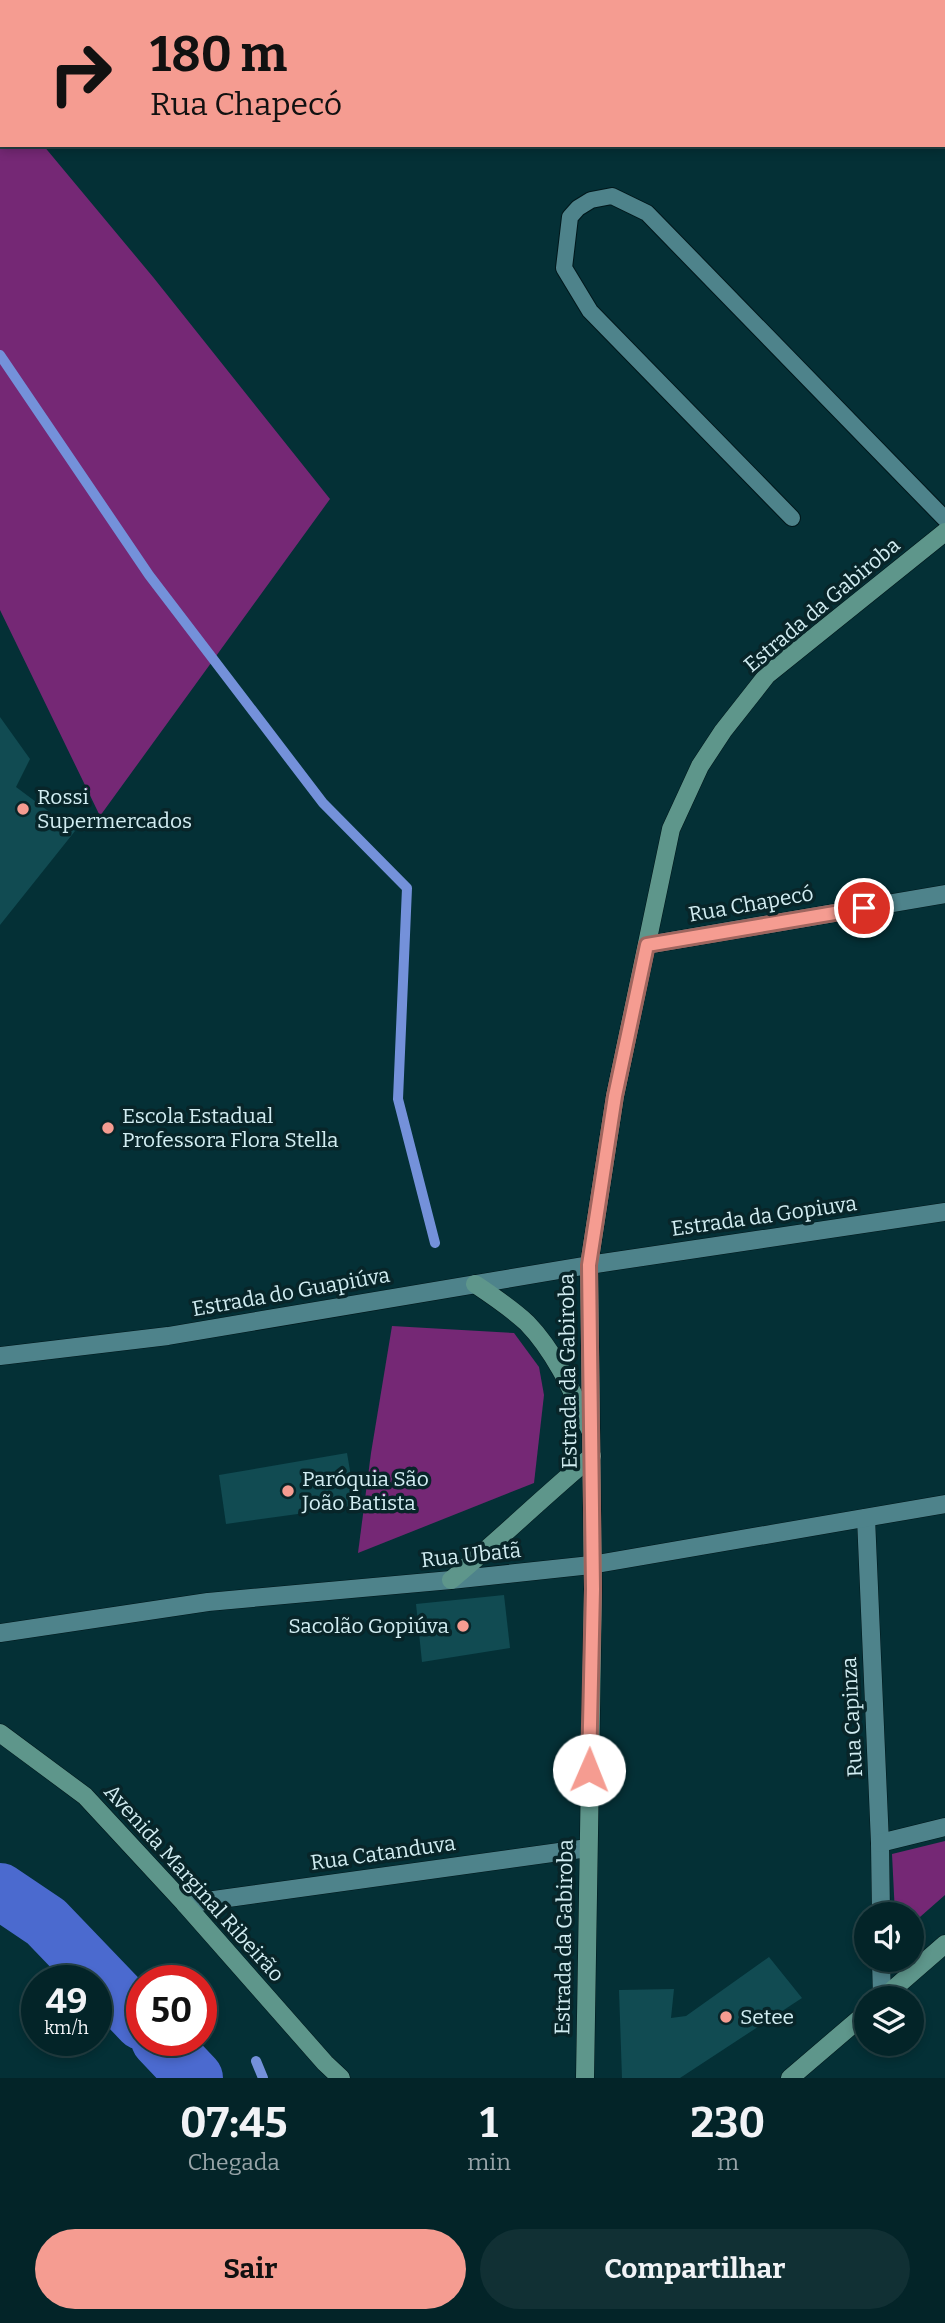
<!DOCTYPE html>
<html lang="pt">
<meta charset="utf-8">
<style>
:root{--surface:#032428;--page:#113034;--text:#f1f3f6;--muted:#97a4a8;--line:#244145;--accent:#f59c91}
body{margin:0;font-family:Bitter,serif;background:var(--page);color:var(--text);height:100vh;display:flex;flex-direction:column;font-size:26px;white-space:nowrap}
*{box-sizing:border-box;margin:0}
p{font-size:23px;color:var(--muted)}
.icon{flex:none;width:38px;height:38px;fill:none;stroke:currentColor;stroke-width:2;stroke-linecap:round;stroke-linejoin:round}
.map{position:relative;height:2078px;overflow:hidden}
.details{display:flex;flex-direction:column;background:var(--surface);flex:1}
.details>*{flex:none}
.guide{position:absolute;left:0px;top:0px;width:945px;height:147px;box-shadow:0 4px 10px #0003,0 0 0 2px var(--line);background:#f59c91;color:#111;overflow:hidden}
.buttons{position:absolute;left:854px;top:1902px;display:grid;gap:14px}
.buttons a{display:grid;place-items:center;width:70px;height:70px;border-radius:50%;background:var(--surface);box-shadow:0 4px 10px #0003,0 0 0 2px var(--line);font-size:35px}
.speed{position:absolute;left:21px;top:1965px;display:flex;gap:14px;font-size:35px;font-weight:700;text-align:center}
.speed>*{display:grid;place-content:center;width:91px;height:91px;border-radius:50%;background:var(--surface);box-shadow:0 4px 10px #0003,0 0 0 2px var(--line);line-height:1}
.speed small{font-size:18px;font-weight:400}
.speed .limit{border:10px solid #d22;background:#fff;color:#111}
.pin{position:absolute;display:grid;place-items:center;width:60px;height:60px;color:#fff;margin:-30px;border:4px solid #fff;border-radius:50%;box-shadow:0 2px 7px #0007}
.me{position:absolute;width:77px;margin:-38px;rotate:1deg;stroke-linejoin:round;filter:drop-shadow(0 0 5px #0008)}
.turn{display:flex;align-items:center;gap:24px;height:147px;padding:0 35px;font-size:32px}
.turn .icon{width:91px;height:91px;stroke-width:2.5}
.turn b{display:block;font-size:49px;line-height:60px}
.eta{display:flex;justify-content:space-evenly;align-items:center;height:119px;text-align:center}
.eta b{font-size:42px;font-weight:700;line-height:49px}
.primary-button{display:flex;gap:14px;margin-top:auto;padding:14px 35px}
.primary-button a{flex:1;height:80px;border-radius:42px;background:var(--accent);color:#111;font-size:28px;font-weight:700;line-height:80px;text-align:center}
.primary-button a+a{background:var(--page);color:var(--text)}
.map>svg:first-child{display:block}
.green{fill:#752875}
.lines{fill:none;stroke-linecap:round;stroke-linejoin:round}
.stream{stroke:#7491da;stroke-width:10}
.river{stroke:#4b6acf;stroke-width:56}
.building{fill:#114b52}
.service-casing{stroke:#00171b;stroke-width:18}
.minor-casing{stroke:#00171b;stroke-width:19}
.tertiary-casing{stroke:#00171b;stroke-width:19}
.secondary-casing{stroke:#00171b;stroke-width:19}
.service{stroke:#4e838b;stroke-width:16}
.minor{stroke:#4e838b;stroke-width:18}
.tertiary{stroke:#4e838b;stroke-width:18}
.secondary{stroke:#5e968b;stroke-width:18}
.route-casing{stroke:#9f655e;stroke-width:18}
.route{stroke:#f59c91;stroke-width:12}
.poi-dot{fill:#f59c91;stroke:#082529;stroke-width:2.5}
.labels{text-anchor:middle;stroke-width:7;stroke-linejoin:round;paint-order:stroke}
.street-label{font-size:21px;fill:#d2edf2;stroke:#082529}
.poi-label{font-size:21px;fill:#d2edf2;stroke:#082529;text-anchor:start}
</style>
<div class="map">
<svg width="945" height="2078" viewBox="0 0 945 2078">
<rect width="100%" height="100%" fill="#043036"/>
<!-- green -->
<g class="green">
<path d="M0,75L2,145H43L153,277L330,499L100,816L0,610Z"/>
<path d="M392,1326L514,1333L539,1367L544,1395L534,1483L358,1553L371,1453Z"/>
<path d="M945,1841V1895L912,1924V1914H895L892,1854Z"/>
</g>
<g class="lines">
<!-- stream -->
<g class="stream">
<path d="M0,355L149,575L323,803L407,888L398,1099L435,1243"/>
<path d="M256,2061L263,2078"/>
</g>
<!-- river -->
<g class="river">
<path d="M0,1891L46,1922L142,2022"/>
<path d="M159,2040L195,2078"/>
</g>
</g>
<!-- building -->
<g class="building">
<path d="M0,717L30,759L16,787L75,831L0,925Z"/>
<path d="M347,1453L356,1506L226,1524L219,1475Z"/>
<path d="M504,1595L510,1648L422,1662L416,1604Z"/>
<path d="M769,1957L802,1998L680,2078H622L619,1990L674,1989L671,2018L686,2016Z"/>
</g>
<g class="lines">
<!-- service casing -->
<g class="service-casing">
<path id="service" d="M792,518L590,311L564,268L570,217L578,208L591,200L612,196L647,213L945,519"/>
</g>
<!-- minor casing -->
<g class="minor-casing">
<g id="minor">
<path d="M647,945L945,894"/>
<path d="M589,1265L945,1212"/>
<path d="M866,1518L880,1843L881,1914"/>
<path d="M0,1633L208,1602L451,1580L591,1565L945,1504"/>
<path d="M880,1843L945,1827"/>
<path d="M185,1904L588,1848"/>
<path d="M881,1960L882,1998"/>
</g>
</g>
<!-- tertiary casing -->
<g class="tertiary-casing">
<path id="tertiary" d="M0,1356L168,1336L589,1265"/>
</g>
<!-- secondary casing -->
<g class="secondary-casing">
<g id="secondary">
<path d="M475,1284C493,1296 511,1308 527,1323C556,1353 573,1393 590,1430"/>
<path d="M451,1580C499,1540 544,1496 592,1456"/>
<path d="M0,1733L85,1796L185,1904L325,2063L341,2078"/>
<path d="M883,1998L945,1944"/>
<path d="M585,2078L593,1589L589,1265L615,1096L671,829L700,766L723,731L767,675L945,532"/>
<path d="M790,2078L866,2013"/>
</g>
</g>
<!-- service -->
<use href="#service" class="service"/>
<!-- minor -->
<use href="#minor" class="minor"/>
<!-- tertiary -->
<use href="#tertiary" class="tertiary"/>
<!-- secondary -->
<use href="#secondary" class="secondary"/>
</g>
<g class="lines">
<!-- route casing -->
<g class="route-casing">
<path id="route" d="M589,1770L593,1589L589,1265L615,1096L647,945L864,908"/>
</g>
<!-- route -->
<use href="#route" class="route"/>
</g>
<!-- markers -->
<g class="poi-dot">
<circle cx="23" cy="809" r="7"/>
<circle cx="108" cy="1128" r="7"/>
<circle cx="288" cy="1491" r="7"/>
<circle cx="463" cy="1626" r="7"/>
<circle cx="726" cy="2017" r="7"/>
</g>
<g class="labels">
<!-- street labels -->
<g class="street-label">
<text transform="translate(822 605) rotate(-40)" y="7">Estrada da Gabiroba</text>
<text transform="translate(751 904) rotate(-10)" y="7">Rua Chapecó</text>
<text transform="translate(764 1216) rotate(-8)" y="7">Estrada da Gopiuva</text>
<text transform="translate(291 1292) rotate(-10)" y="7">Estrada do Guapiúva</text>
<text transform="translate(568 1371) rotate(-91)" y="7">Estrada da Gabiroba</text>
<text transform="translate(471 1555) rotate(-6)" y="7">Rua Ubatã</text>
<text transform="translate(852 1717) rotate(-93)" y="7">Rua Capinza</text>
<text transform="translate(383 1853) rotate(-8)" y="7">Rua Catanduva</text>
<text transform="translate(194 1883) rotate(48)" y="7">Avenida Marginal Ribeirão</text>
<text transform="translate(564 1937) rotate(-89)" y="7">Estrada da Gabiroba</text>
</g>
<!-- poi labels -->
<g class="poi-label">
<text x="37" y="804">Rossi<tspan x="37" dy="24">Supermercados</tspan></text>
<text x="122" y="1123">Escola Estadual<tspan x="122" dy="24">Professora Flora Stella</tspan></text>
<text x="302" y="1486">Paróquia São<tspan x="302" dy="24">João Batista</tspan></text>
<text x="449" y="1633" text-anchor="end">Sacolão Gopiúva</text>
<text x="740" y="2024">Setee</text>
</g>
</g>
</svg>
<div class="buttons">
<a><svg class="icon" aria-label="sound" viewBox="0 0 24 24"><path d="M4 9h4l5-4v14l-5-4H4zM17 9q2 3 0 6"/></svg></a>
<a><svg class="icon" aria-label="layers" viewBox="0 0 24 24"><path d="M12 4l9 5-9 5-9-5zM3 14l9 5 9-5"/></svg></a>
</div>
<div class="speed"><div>49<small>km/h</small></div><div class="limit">50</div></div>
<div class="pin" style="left:864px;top:908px;background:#d93025"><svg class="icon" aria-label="arrive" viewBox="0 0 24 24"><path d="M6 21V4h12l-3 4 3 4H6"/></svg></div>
<svg class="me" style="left:589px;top:1770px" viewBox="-20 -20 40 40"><circle r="19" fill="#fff"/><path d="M0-13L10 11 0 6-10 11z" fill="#f59c91"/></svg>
<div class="guide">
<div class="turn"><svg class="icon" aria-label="right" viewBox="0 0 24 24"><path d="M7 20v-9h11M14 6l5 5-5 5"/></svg><div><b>180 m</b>Rua Chapecó</div></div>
</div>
</div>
<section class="details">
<div class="eta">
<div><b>07:45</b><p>Chegada</p></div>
<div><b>1</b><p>min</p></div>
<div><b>230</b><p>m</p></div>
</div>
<div class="primary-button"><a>Sair</a><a>Compartilhar</a></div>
</section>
